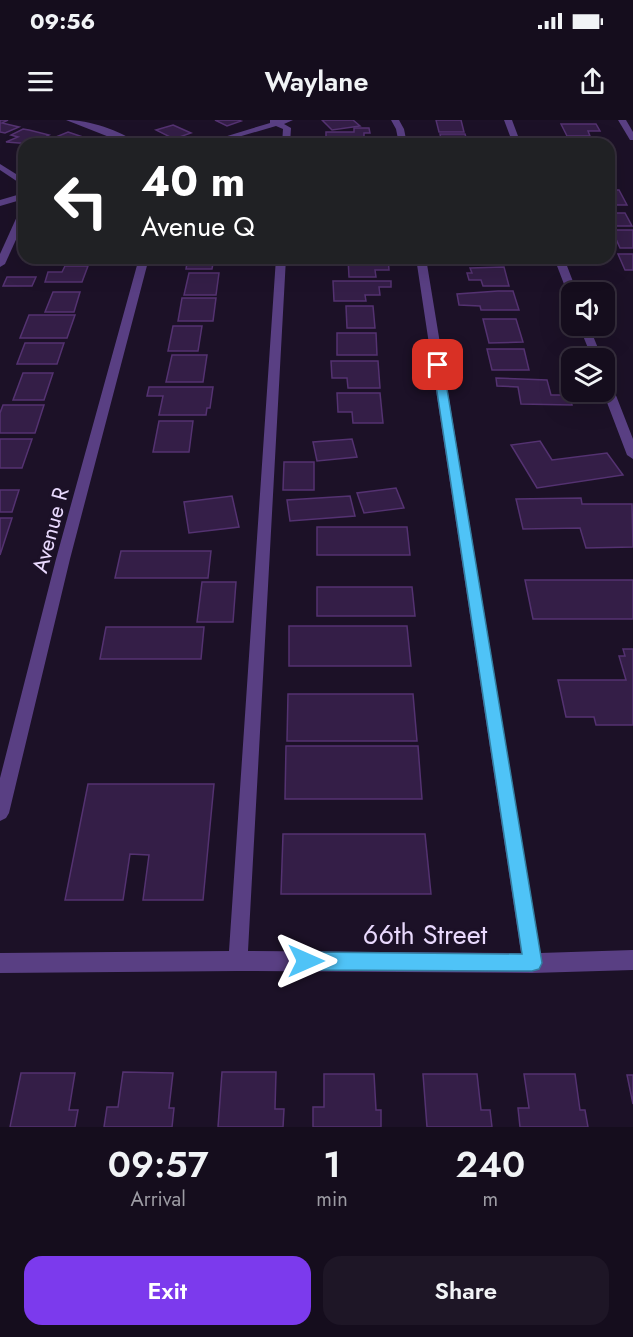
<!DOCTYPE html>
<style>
:root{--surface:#150d1d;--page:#1e1626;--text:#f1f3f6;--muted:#9d9ca4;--line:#342d3b;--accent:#7c3aed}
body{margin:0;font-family:Jost,sans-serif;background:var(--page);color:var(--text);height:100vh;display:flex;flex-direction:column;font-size:22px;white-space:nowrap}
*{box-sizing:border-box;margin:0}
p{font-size:20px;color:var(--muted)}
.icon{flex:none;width:33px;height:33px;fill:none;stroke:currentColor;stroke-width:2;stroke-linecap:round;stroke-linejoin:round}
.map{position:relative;height:1007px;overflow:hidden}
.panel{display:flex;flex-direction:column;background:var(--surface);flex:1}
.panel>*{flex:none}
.guide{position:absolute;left:18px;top:18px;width:597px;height:126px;border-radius:18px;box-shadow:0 6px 24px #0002,0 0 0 2px var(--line);background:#202124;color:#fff;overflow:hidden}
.fabs{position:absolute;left:561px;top:162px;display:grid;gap:12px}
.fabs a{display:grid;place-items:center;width:54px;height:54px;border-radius:12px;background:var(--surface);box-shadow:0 6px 24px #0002,0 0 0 2px var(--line);font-size:30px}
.pin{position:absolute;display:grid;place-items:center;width:51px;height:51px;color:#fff;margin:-26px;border-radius:12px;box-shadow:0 3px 9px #0006}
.me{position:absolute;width:66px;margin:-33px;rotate:90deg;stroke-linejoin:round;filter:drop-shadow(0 0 4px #0008)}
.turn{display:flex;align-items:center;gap:21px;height:126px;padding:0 24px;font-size:27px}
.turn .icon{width:78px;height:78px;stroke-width:2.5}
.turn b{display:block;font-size:42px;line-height:51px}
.eta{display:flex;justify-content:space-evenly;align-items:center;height:102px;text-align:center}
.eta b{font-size:36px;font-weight:600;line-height:42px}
.cta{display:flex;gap:12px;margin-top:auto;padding:12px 24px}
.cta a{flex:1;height:69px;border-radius:18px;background:var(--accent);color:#fff;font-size:24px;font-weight:600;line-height:69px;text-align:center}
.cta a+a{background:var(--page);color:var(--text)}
.status{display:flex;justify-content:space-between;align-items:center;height:42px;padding:0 30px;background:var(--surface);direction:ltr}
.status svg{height:16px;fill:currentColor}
header{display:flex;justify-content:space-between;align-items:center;height:78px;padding:0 24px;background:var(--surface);font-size:27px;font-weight:600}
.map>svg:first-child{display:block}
.building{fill:#341e47;stroke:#543271;stroke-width:1.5}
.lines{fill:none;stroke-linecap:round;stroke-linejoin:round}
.minor{fill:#593f83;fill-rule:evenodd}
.route{fill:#4fc3f7;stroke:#337fa1;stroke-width:1.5}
.labels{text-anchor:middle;stroke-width:6;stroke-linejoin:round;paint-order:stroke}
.street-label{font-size:22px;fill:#e9d9fd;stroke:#1c1127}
.near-street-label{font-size:27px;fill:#e9d9fd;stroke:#1c1127}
</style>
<div class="status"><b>09:56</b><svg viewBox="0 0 49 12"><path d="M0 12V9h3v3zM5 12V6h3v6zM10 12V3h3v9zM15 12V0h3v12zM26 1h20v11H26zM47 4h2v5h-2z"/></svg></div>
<header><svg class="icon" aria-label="menu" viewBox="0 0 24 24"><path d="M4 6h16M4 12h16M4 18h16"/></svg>Waylane<svg class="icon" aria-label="share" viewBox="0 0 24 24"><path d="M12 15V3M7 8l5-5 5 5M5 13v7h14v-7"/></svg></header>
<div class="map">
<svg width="633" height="1007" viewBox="0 0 633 1007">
<rect width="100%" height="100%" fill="#1c1127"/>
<!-- building -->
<g class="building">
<path d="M0,0H8L2,3L19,7L5,13L0,12Z"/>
<path d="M215,0H238L241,1L227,6Z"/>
<path d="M322,0H353L360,6L332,10Z"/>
<path d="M436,0H461L464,12H439Z"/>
<path d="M561,4H596L600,11H588L590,16H567Z"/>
<path d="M173,5L191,13L174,19L156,10Z"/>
<path d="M354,8H369L370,13H364V24H341V20H326V12H354Z"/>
<path d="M23,9L29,10L49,15L32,24L6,22L18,17L11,15Z"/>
<path d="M68,12L83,17L69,22L75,24H39Z"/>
<path d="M440,14H465L468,24H442Z"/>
<path d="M563,20H587L589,24H565Z"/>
<path d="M609,70H619L627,85H609Z"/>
<path d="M609,93H625L632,106H609Z"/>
<path d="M612,110H633V128H620Z"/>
<path d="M618,134H633V150H625Z"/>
<path d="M69,138H95L93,143H67Z"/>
<path d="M188,138H214L212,149H186Z"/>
<path d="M348,138H388L389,150H375L376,157H349Z"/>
<path d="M469,138H498L500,144H470Z"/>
<path d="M65,146H88L82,162H45L48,152H62Z"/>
<path d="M504,147L509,166H483L481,160H469L467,153H472L470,148Z"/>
<path d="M189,153H219L216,175H184Z"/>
<path d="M7,157H36L32,166H3Z"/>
<path d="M333,161H391V167H379L380,175H365L366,181H334Z"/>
<path d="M498,171H513L519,190H481L480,186L459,185L457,174Z"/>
<path d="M53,172H80L74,192H45Z"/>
<path d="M182,178H216L213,201H178Z"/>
<path d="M346,186H373L375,208H347Z"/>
<path d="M29,195H75L67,218H20Z"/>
<path d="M483,199H516L523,222L489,223Z"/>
<path d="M173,206H202L198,231H168Z"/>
<path d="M337,213H376L377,235H337Z"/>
<path d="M25,223H64L57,244H17Z"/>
<path d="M487,229H524L529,250H492Z"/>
<path d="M172,235H207L203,262H166Z"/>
<path d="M331,241H378L380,268H348L347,258H332Z"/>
<path d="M23,253H53L44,280H13Z"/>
<path d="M496,258L547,260L551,275H570L572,285L521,284L518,267L497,266Z"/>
<path d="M149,267H213L210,288H207L206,295H159L163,276H147Z"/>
<path d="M337,273H380L383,303H353L352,292H338Z"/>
<path d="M3,285H44L35,313H0V293Z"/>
<path d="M159,301H193L189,332H153Z"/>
<path d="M0,319H32L22,348H0Z"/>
<path d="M352,319L357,337L317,341L313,322Z"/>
<path d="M540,321L552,340L607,333L623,355L537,368L511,325Z"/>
<path d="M284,342H314V370H283Z"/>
<path d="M396,368L404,388L364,393L357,373Z"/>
<path d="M0,370H19L12,392H0Z"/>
<path d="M232,376L239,407L189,413L184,382Z"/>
<path d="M350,376L355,396L290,401L287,380Z"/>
<path d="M581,378L582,384H632L633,427L586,428L580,408L523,409L516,379Z"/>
<path d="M0,398H12L0,435Z"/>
<path d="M317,407H407L410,435H317Z"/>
<path d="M121,431H211L208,458H115Z"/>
<path d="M525,460H633V499H533Z"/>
<path d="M202,462H236L233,502H197Z"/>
<path d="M317,467H412L415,496H317Z"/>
<path d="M289,506H407L411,546H289Z"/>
<path d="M106,507H204L201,539H100Z"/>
<path d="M623,529H633V605H596L594,597H566L558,560H626L619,536H625Z"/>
<path d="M288,574H413L417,621H287Z"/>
<path d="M286,626H418L422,679H285Z"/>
<path d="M88,664H214L203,780H143L149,735L130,734L123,780H65Z"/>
<path d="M283,714H425L431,774H281Z"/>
<path d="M123,952L173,953L169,988H174L172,1007H104L107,987H118Z"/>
<path d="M222,952H276L275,989H284L283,1007H218Z"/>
<path d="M21,953H75L69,990H78L75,1007H10Z"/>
<path d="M324,954H374L376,990H381V1007H313V987H324Z"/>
<path d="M423,954H477L481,990H490L492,1007H427Z"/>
<path d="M524,954H575L580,990H585L588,1007H520L518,988H529Z"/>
<path d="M627,955H633V984Z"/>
</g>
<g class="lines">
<!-- minor -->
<g class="minor">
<path d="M66,0C89,0 120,10 138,24H127Z"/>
<path d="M270,0H293L284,4L291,8L290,24H282L283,9L276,6L214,24H201L270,3Z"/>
<path d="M391,0H399L404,9L407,24H399L396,9Z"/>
<path d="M504,0H512L521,24H513Z"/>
<path d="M618,0H626L633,12V20H630Z"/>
<path d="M0,44L24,59V66L0,50Z"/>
<path d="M24,73V79L0,86V80Z"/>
<path d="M24,89V102L5,144L0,147V134L19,92Z"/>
<path d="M139,138H149L70,439L9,693L6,698L0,701V658L56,439Z"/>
<path d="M276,138H286L248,831L521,833L416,138H426L540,833L633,830V850L532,853L238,851L0,853V833L229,831Z"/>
<path d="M554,138H564L577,172H572V175L567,172Z"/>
<path d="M579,206H589L602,238H592Z"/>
<path d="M604,257L610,260L633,319V339L627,335L603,272H604Z"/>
</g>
</g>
<!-- route -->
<path class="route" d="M434,243L443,245L542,843L539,849L532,851L306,850L299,847L297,841L299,835L306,832L522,834L433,245Z"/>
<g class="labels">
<!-- street labels -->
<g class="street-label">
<text transform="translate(50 410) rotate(-75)" y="8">Avenue R</text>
</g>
<!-- near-street labels -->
<g class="near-street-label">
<text x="425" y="824">66th Street</text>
</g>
</g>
</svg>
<div class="fabs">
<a><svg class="icon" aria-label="sound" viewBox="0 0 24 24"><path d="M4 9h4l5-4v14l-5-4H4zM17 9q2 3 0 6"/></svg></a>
<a><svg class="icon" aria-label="layers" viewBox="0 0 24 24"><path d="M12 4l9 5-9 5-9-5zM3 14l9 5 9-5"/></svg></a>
</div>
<div class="pin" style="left:438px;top:245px;background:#d93025"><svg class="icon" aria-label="arrive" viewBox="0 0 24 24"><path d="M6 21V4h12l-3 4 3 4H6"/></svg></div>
<svg class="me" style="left:306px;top:841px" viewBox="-20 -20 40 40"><path d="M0-17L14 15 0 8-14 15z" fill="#4fc3f7" stroke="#fff" stroke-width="4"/></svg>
<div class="guide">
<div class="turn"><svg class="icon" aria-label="left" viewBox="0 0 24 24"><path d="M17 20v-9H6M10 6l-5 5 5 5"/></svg><div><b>40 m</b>Avenue Q</div></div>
</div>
</div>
<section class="panel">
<div class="eta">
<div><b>09:57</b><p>Arrival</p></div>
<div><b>1</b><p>min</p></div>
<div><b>240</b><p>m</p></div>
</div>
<div class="cta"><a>Exit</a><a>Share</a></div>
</section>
